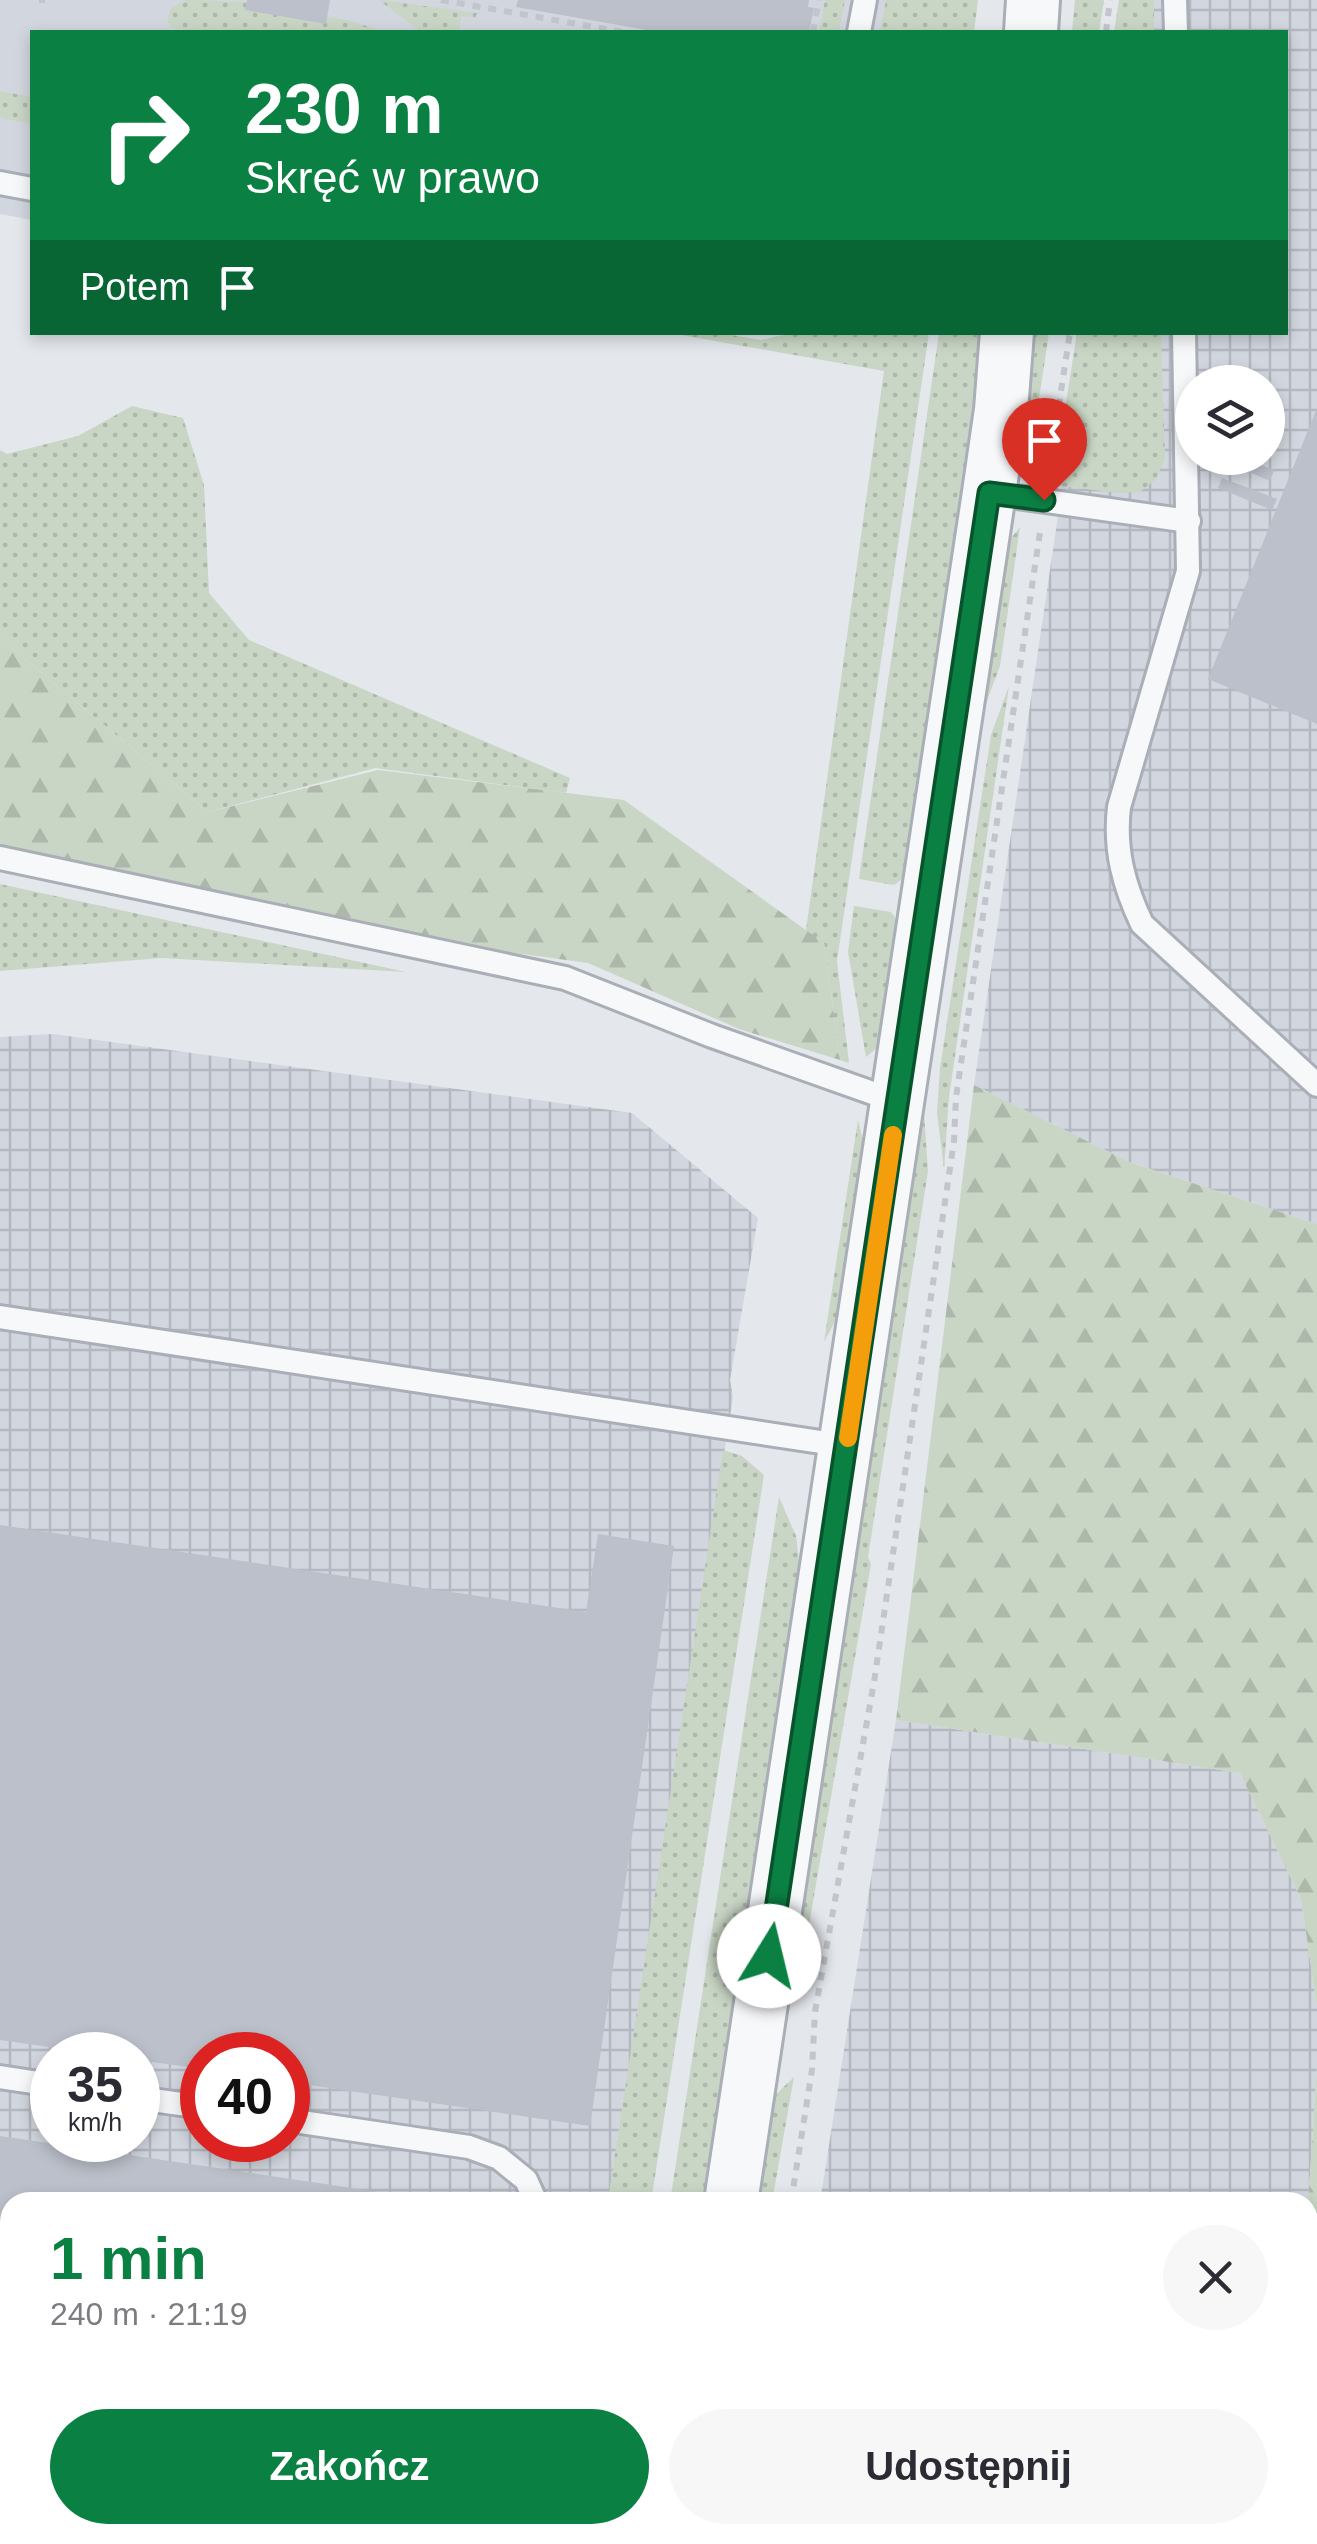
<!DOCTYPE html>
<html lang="pl">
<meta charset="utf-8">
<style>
:root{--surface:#fff;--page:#f7f7f7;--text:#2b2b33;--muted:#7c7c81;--accent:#0b8043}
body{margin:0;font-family:Helvetica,sans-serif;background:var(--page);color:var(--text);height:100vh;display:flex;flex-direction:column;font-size:38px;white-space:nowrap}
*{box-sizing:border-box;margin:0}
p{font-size:32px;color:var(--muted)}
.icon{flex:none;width:55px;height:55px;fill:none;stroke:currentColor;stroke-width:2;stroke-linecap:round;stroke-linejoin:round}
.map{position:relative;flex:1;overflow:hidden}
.drawer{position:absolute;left:0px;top:2192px;width:1318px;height:352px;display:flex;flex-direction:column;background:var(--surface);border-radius:30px 30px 0 0;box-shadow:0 5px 15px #0003}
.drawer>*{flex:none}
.guide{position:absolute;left:30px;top:30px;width:1258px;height:305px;border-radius:0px;box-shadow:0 5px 15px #0003;background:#0b8043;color:#fff;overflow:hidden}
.controls{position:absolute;left:1175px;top:365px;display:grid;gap:20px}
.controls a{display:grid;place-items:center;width:110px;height:110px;border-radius:50%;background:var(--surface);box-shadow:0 5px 15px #0003;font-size:50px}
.speed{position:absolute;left:30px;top:2032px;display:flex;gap:20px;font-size:50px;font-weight:700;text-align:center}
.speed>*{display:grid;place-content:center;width:130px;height:130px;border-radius:50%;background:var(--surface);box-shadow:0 5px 15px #0003;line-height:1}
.speed small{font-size:25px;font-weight:400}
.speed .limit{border:15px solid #d22;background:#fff;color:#111}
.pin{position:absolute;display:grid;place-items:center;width:85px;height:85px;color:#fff;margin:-102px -42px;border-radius:50% 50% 50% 0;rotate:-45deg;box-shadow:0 0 10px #0007}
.pin .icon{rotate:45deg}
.me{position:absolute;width:110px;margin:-55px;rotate:9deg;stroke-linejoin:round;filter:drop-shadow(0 0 8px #0008)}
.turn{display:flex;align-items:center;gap:35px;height:210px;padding:0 50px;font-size:45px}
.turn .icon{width:130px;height:130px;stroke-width:2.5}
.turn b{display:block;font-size:70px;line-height:85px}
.then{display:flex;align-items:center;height:95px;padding:0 50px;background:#0003;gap:20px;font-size:38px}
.round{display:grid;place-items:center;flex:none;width:105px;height:105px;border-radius:52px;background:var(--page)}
.overview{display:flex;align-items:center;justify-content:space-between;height:170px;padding:0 50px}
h1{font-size:60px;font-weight:700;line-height:75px;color:var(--accent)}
.cta{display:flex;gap:20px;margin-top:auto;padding:20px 50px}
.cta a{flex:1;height:115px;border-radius:60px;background:var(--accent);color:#fff;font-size:40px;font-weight:700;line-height:115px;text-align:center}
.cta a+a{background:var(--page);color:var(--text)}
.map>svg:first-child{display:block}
.built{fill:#d2d6de}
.industrial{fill:url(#industrial-grid);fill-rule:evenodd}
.grass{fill:url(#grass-dots)}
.forest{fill:url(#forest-firs)}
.building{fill:#bbc0ca}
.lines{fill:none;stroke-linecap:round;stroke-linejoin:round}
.service-casing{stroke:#a9aeb7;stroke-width:28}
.tertiary-casing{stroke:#a9aeb7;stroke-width:58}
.path{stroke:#c2c5cb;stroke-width:6;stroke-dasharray:8 8;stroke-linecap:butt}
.service{stroke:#f7f8fa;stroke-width:22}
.tertiary{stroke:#f7f8fa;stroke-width:52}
.route-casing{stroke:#07532c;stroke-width:25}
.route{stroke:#0b8043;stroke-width:18}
.slow{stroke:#f59e0b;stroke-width:18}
</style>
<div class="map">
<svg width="1317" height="2544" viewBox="0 0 1317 2544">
<defs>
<pattern id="industrial-grid" width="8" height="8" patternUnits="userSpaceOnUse" patternTransform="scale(2.5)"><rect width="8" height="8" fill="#d2d6de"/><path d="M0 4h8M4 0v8" fill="none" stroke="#b4b8c0"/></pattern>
<pattern id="grass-dots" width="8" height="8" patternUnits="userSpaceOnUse" patternTransform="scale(2.5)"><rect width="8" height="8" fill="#c9d6c5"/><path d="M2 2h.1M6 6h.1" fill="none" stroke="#adb8ab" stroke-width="1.8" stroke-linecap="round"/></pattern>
<pattern id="forest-firs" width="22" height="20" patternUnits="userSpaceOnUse" patternTransform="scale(2.5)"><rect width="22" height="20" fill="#c9d6c5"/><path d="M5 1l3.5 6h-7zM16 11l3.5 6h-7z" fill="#adb8ab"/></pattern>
</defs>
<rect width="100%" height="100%" fill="#e4e7ec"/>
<!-- built -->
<path class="built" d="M0,0H943L938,32H32V220L0,214Z"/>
<!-- industrial -->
<g class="industrial">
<path d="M1132,0H1317V1224L1129,1162L974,1085L1060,502L1081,333L1285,332V32H1127ZM1192,382H1268V458H1192Z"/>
<path d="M53,1034L632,1113L758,1218L730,1380L733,1397L608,2202H10V2535H560L559,2544H0V1037ZM52,2055H138V2140H52ZM202,2055H288V2140H202Z"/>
<path d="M896,1720L1240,1773L1301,1899L1317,2007V2066L1308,2205V2202H820Z"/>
<path d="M801,2535H1277L1274,2544H803Z"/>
</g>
<!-- grass -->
<g class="grass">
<path d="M187,0L246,2V10C293,13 338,12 381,32H198L173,28L167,21L171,8Z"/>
<path d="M379,0L477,13L475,18L461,16L459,32H421Z"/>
<path d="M825,0H845L839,32H819Z"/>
<path d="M886,0H978L974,32H880Z"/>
<path d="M1075,0H1104L1099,32H1072Z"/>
<path d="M1119,0H1154V32H1114Z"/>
<path d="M0,91L32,97V124L0,118Z"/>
<path d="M670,333H719L761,340L793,333H929L837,961L849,1063L840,1060L824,943L805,937L884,371Z"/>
<path d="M939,333H983L978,409L909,874L894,885L859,879Z"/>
<path d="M1031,333H1049L1028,471L1021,460L1019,447Z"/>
<path d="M1077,333H1161L1165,458L1156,479L1140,492L1118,493L1053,485Z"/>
<path d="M132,406L183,418L204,485L209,593L249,640L570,778L566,793L375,768L208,812L0,638V450L7,454L78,436Z"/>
<path d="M1020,527L1000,666L977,727L1004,547Z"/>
<path d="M1009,686L949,1097L944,1169L937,1113L940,1068L991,735Z"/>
<path d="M0,884L406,972L162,958L0,971Z"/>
<path d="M854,906L891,912L901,927L882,1044L866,1057L848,952Z"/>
<path d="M919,1112L924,1113L928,1171L868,1557L871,1564L797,1995L790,1981Z"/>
<path d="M858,1120L866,1154L846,1301L824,1342Z"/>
<path d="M723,1450L742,1456L764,1475L651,2202L608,2200Z"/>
<path d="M779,1497L796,1536L802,1585L711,2182L696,2202H670Z"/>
<path d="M794,2077L772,2202H754L771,2099Z"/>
</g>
<!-- forest -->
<g class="forest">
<path d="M0,638L208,812L378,770L624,800L824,943L840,1060L739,1029L588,963L494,950L214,894L0,845Z"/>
<path d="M974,1085L1129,1162L1317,1224V2007L1301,1899L1240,1773L896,1720Z"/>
<path d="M1317,2066V2544H1274L1277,2535H1308V2205Z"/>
</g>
<!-- building -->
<g class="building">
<path d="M247,0H330L326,24L245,10Z"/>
<path d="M518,0H809L808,7L814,8L809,32H658L516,7Z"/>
<path d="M1317,408V724L1208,679Z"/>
<path d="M1222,458H1243L1274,470L1270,481L1221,460Z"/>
<path d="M1222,478L1277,499L1272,510L1218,488Z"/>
<path d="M0,1525L586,1612L598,1534L674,1546L590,2126L288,2082V2055H202V2069L138,2060V2055H106L0,2040Z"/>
<path d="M0,2136L433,2200L10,2202V2535H186L184,2544H0Z"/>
</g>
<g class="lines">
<!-- service casing -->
<g class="service-casing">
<g id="service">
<path d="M1175,0L1176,32"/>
<path d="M859,32L865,0"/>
<path d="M0,183L32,189"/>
<path d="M1184,332L1188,571L1119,807C1114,850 1124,886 1142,924L1317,1085"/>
<path d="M989,493L1189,521"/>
<path d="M0,858L565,978L712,1036L898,1102"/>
<path d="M0,1317L847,1446"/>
<path d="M0,2077L52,2085"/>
<path d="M138,2098L202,2107"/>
<path d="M288,2120L469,2147L499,2158L526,2180L536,2202"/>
<path d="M485,2544L487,2535"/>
</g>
</g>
<!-- tertiary casing -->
<g class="tertiary-casing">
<g id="tertiary">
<path d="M1031,32L1033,0"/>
<path d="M731,2202L989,493L1001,410L1007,332"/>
<path d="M701,2535V2544"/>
</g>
</g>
<!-- path -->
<g class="path">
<path d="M39,0H45"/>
<path d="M441,0L623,32"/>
<path d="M813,32L819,0"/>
<path d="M1106,32L1110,0"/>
<path d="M1049,470L1070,332"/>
<path d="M791,2202L812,2070L815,2012L874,1682L954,1141L956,1097L1040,532"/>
<path d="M772,2535L773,2544"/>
</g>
<!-- service -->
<use href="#service" class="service"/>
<!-- tertiary -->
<use href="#tertiary" class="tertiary"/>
</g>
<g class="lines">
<!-- route casing -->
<g class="route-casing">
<path id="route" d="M769,1956L989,493L1044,500"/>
</g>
<!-- route -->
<use href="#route" class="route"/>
<!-- slow -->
<path class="slow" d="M848,1438L893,1135"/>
</g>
</svg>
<div class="controls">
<a><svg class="icon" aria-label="layers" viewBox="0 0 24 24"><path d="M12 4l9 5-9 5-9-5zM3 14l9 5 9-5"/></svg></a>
</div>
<div class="speed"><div>35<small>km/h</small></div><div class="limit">40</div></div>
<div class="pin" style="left:1044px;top:500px;background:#d93025"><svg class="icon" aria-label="arrive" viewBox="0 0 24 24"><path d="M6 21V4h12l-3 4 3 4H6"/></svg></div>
<svg class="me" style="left:769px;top:1956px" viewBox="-20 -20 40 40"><circle r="19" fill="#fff"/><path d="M0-13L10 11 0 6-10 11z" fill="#0b8043"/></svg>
<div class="guide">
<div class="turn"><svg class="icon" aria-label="right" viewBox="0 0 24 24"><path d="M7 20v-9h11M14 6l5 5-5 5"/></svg><div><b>230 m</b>Skręć w prawo</div></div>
<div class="then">Potem<svg class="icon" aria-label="arrive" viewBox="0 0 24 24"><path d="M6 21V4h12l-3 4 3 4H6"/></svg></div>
</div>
<section class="drawer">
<div class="overview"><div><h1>1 min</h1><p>240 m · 21:19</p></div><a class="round"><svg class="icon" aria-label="close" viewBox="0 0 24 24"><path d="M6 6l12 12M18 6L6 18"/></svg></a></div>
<div class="cta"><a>Zakończ</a><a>Udostępnij</a></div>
</section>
</div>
